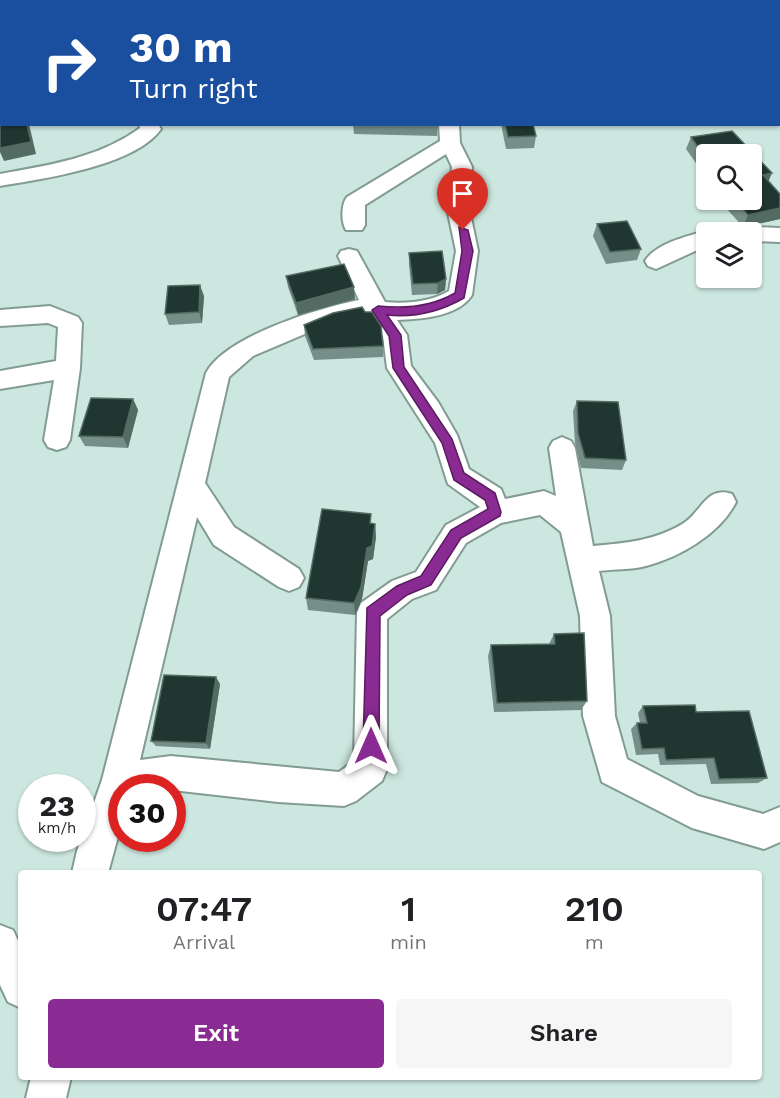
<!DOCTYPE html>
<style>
:root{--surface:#fff;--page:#f6f6f6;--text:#202124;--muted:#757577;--accent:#8a2a93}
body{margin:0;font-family:"Work Sans",sans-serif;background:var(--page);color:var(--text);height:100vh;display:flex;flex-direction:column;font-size:22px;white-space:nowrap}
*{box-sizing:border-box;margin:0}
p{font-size:20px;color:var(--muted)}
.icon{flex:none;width:33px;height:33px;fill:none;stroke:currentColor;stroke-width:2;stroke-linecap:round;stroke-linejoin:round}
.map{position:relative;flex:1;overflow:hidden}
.drawer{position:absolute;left:18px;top:870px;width:744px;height:210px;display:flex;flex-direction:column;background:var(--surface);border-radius:6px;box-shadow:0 2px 4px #0004}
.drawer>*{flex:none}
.hud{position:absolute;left:0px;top:0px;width:780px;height:126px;box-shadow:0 2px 4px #0004;background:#1a4fa0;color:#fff;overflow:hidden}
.tools{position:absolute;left:696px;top:144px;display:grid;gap:12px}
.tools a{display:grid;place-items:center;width:66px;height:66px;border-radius:6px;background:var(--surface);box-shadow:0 2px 4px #0004;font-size:30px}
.speed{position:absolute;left:18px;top:774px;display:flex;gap:12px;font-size:30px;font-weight:700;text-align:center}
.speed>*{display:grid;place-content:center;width:78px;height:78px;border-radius:50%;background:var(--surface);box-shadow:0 2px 4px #0004;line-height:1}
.speed small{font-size:15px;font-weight:400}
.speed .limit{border:9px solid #d22;background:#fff;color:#111}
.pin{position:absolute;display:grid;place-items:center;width:51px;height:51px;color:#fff;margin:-62px -26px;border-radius:50% 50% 50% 0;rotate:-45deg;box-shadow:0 0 6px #0007}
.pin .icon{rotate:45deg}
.me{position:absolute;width:66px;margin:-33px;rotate:0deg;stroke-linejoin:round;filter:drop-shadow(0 0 4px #0008)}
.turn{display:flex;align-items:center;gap:21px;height:126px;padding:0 30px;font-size:27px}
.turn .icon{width:78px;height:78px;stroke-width:2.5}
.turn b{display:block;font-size:42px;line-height:51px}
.eta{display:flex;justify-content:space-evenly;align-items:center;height:102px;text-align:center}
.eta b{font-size:36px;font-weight:600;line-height:42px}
.primary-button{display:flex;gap:12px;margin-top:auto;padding:12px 30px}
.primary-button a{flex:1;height:69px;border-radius:6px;background:var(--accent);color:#fff;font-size:24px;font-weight:600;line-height:69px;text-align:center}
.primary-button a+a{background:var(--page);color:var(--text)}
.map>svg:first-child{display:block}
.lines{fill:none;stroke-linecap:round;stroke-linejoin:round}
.street-casing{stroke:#829b93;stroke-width:4}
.street{fill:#fff;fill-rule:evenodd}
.wall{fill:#768e88}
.shaded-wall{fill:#546b64}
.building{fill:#203630;stroke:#546b64;stroke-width:1.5}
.route{fill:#8a2a93;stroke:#5a1b60;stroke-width:1.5}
</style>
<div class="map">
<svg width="780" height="1098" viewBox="0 0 780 1098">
<rect width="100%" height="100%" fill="#cce7df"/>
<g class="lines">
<!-- street casing -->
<g class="street-casing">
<g id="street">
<rect x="233" y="0" width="16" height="2"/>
<path d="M339,0H359L338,2Z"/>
<path d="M410,0H427L428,2H411Z"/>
<rect x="0" y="27" width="2" height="10"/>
<path d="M139,124H158L161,129C135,166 42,179 0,186V174C49,165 99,158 140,128Z"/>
<path d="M439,124H459L460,143L472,167L469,208L478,251L472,295C458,317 421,319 397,320L407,335L411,366L438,402L457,435L469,469L501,489L505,499L544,491L556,496L549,448L553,441L562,437L571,441L575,448L593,546C625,543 655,541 684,523C701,512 707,485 732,494L736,502C720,534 680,557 646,566C631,570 614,569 599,571L610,616L615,716L627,759L698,796L763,814L780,807V842L764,849L692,828L602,782L583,716L580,616L561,532L540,515L501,523L466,543L436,590L412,599L387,619V769L382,781L356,801L344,806L278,802L172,790V788H122V822L108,873H72L77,851L102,780L206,373C226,336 319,308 359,300L338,256L341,251L349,249L357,251L385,302C407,304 430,302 449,291L456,251L447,208L452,167L446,154L365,205V225L362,230H346C341,222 341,205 347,197L440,141ZM362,316L371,317L383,336L387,368L435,443L448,484L480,507L446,525L416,572L392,581L361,603L357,613L354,761L339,772L171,756L140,760L197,517L214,545L279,587L289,591L299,587L304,578L299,569L234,527L205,483L229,377L253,356L333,322Z"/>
<path d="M752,227L780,228V242L752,241V232H742Z"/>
<path d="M706,231L712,232H706V246L656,269L648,266L645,261C655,244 687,236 706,231Z"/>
<path d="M50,306L78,317L82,323L80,368L70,440L66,447L57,450L48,447L44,440L54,380L0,389V371L56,361L58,327L48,323L0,326V310Z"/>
<path d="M0,925L13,930L21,947V1008L8,1002L0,985Z"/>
<path d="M31,1077H71L66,1098H26Z"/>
</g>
</g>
<!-- street -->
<use href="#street" class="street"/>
</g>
<!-- wall -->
<g class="wall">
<path d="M506,0H755L757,2H502Z"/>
<path d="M353,124H438L437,136L354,134Z"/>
<path d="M501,124H533L536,136L534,148L506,149Z"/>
<path d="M691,137L769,181L780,194V219L743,227L719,200H752L706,154V184L701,178L703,173L686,149Z"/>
<path d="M597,224L641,249L637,260L606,264L593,236Z"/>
<path d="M409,253L446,279L445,290L437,294L412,295L409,265Z"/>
<path d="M286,276L355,299L298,315L288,287Z"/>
<path d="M204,296L202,323L169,325L165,314Z"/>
<path d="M365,312L383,346V357L314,360L305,336L304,325Z"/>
<path d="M133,399L138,410L128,448L85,446L79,436Z"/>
<path d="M577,401L626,460L622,470L581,468L575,443L573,411Z"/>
<path d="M372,523L375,524L376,537L373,559L368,561L362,599L355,615L308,610L306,598Z"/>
<path d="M554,634L587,701L581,710L494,712L488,656L491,645L549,644Z"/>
<path d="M220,684L210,749L156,746L151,741Z"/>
<path d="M643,706L696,712L767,778L758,783L711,784L706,764L660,765L658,754L636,755L631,729L637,723H640L638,713Z"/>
</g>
<!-- shaded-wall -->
<g class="shaded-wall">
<path d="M581,0H598L597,2H577Z"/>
<path d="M27,124H29L36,154L4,161L0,152V148Z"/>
<path d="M772,173L767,185L763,175Z"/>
<path d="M780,208V219L743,227L748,215Z"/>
<path d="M446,279L445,290L437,294L438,283Z"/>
<path d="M200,285L204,296L202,323L199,312Z"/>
<path d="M354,287L355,299L298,315L296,303Z"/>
<path d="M133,399L138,410L128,448L123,437Z"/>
<path d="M375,524L376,537L373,559L368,561L362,599L355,615L354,603L367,548Z"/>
<path d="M216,677L220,684L210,749L206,743Z"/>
</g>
<!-- building -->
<g class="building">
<path d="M506,0H581L577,2H502Z"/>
<path d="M606,0H755L757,2H608Z"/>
<path d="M0,108H2V124H27L31,142L0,148Z"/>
<path d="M505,124H533L536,136L508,137Z"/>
<path d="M732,131L772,173L763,175L780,194V208L748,215L735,200H752V154H706V159L691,137Z"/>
<path d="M627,221L641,249L610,252L597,224Z"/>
<path d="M442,251L446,279L438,283L413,284L409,253Z"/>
<path d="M344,264L354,287L296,303L286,276Z"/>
<path d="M200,285L199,312L165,314L168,286Z"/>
<path d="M362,307L365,312H372L381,326L383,346L313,349L304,325L333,313Z"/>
<path d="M91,398L133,399L123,437L79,436Z"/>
<path d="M577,401L618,402L626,460L585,458L578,433Z"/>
<path d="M322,509L371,514L370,523L375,524L372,546L367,548L361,587L354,603L306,598Z"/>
<path d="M584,633L587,701L497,703L491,645L555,644L554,634Z"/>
<path d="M164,675L216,677L206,743L151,741Z"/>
<path d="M695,705L696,712L749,711L767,778L719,779L714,758L666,760L664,748L642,749L637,723H647L643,706Z"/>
</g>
<!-- route -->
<path class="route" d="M459,227L468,230L473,251L464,298C441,311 414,318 387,315L401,335L404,367L452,439L464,473L495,493L501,512L500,516L461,538L431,585L407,595L380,616L379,746L376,752L371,754L365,752L363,746L367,608L397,586L421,576L451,530L488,509L485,500L454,480L442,443L393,368L389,336L372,310L378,306C405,309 431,307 455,293L462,251Z"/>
</svg>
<div class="tools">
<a><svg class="icon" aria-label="search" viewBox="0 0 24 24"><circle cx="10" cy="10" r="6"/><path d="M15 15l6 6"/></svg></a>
<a><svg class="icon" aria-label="layers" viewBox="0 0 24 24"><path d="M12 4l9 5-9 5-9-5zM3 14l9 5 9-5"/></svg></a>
</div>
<div class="speed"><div>23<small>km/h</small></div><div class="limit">30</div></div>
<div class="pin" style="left:463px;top:230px;background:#d93025"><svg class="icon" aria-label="arrive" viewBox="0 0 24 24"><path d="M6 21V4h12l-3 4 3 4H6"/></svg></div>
<svg class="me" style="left:371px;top:746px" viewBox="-20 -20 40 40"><path d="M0-17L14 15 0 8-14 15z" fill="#8a2a93" stroke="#fff" stroke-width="4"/></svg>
<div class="hud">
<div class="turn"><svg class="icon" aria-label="right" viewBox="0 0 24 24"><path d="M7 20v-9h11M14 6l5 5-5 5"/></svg><div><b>30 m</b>Turn right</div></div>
</div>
<section class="drawer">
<div class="eta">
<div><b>07:47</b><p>Arrival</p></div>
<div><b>1</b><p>min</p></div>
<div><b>210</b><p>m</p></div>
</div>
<div class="primary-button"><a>Exit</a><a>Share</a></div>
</section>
</div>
